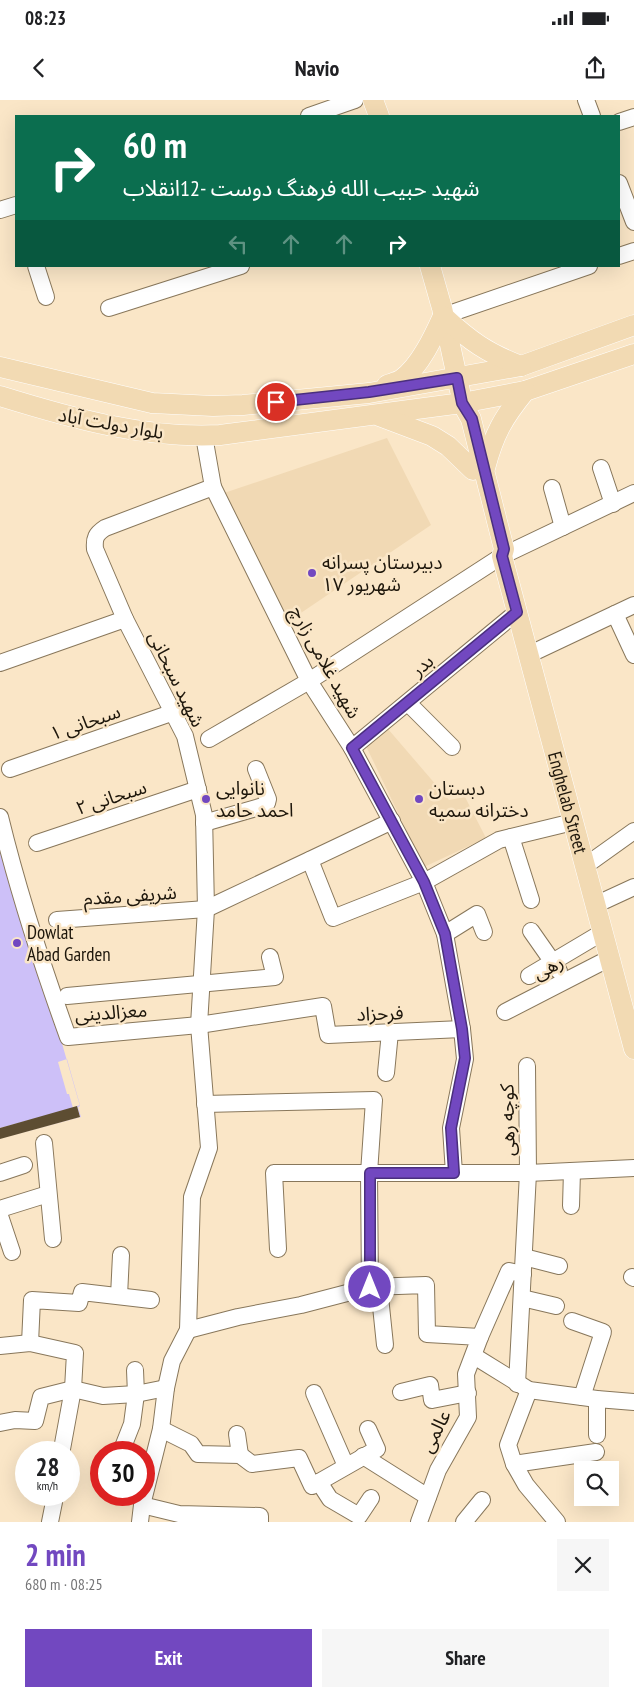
<!DOCTYPE html>
<meta charset="utf-8">
<style>
:root{--surface:#fff;--page:#f6f6f6;--text:#202124;--muted:#757577;--accent:#7248c0}
body{margin:0;font-family:"PT Sans Narrow","Noto Sans Arabic",sans-serif;background:var(--page);color:var(--text);height:100vh;display:flex;flex-direction:column;font-size:19px;white-space:nowrap}
*{box-sizing:border-box;margin:0}
p{font-size:16px;color:var(--muted)}
.icon{flex:none;width:28px;height:28px;fill:none;stroke:currentColor;stroke-width:2;stroke-linecap:round;stroke-linejoin:round}
.map{position:relative;height:1422px;overflow:hidden}
.panel{display:flex;flex-direction:column;background:var(--surface);flex:1}
.panel>*{flex:none}
.banner{position:absolute;left:15px;top:15px;width:605px;height:152px;border-radius:0px;box-shadow:0 5px 20px #0002;background:#0b6e4f;color:#fff;overflow:hidden}
.fabs{position:absolute;left:574px;top:1361px;display:grid;gap:10px}
.fabs a{display:grid;place-items:center;width:45px;height:45px;border-radius:0px;background:var(--surface);box-shadow:0 5px 20px #0002;font-size:25px}
.speed{position:absolute;left:15px;top:1341px;display:flex;gap:10px;font-size:25px;font-weight:700;text-align:center}
.speed>*{display:grid;place-content:center;width:65px;height:65px;border-radius:50%;background:var(--surface);box-shadow:0 5px 20px #0002;line-height:1}
.speed small{font-size:12px;font-weight:400}
.speed .limit{border:8px solid #d22;background:#fff;color:#111}
.pin{position:absolute;display:grid;place-items:center;width:42px;height:42px;color:#fff;margin:-21px;border:2px solid #fff;border-radius:50%;box-shadow:0 1px 5px #0007}
.me{position:absolute;width:55px;margin:-28px;rotate:0deg;stroke-linejoin:round;filter:drop-shadow(0 0 4px #0008)}
.turn{display:flex;align-items:center;gap:18px;height:105px;padding:0 25px;font-size:22px}
.turn .icon{width:65px;height:65px;stroke-width:2.5}
.turn b{display:block;font-size:35px;line-height:42px}
.lanes{display:flex;align-items:center;height:48px;padding:0 25px;background:#0003;justify-content:center;gap:25px;direction:ltr}
.lanes .off{opacity:.35}
.round{display:grid;place-items:center;flex:none;width:52px;height:52px;border-radius:0px;background:var(--page)}
.headline{display:flex;align-items:center;justify-content:space-between;height:85px;padding:0 25px}
h1{font-size:30px;font-weight:700;line-height:38px;color:var(--accent)}
.primary-button{display:flex;gap:10px;margin-top:auto;padding:10px 25px}
.primary-button a{flex:1;height:58px;border-radius:0px;background:var(--accent);color:#fff;font-size:20px;font-weight:700;line-height:58px;text-align:center}
.primary-button a+a{background:var(--page);color:var(--text)}
.status{display:flex;justify-content:space-between;align-items:center;height:35px;padding:0 25px;background:var(--surface);direction:ltr}
.status svg{height:14px;fill:currentColor}
header{display:flex;justify-content:space-between;align-items:center;height:65px;padding:0 25px;background:var(--surface);font-size:22px;font-weight:700}
.map>svg:first-child{display:block}
.built{fill:#f1d9b4}
.green{fill:#cdc0f8}
.building{fill:#5d4d32}
.lines{fill:none;stroke-linecap:round;stroke-linejoin:round}
.minor-casing{stroke:#88775b;stroke-width:18}
.major-casing{stroke:#fff;stroke-width:21}
.minor{stroke:#fff;stroke-width:16}
.major{stroke:#f2dab3;stroke-width:20}
.route-casing{stroke:#4a2f7d;stroke-width:12}
.route{stroke:#7248c0;stroke-width:9}
.poi-dot{fill:#7248c0;stroke:#fae6c7;stroke-width:2}
.labels{text-anchor:middle;stroke-width:5;stroke-linejoin:round;paint-order:stroke}
.street-label{font-size:19px;fill:#1d160b;stroke:#fae6c7}
.poi-label{font-size:19px;fill:#1d160b;stroke:#fae6c7;text-anchor:start}
</style>
<div class="status"><b>08:23</b><svg viewBox="0 0 49 12"><path d="M0 12V9h3v3zM5 12V6h3v6zM10 12V3h3v9zM15 12V0h3v12zM26 1h20v11H26zM47 4h2v5h-2z"/></svg></div>
<header><svg class="icon" aria-label="back" viewBox="0 0 24 24"><path d="M15 5l-7 7 7 7"/></svg>Navio<svg class="icon" aria-label="share" viewBox="0 0 24 24"><path d="M12 15V3M7 8l5-5 5 5M5 13v7h14v-7"/></svg></header>
<div class="map">
<svg width="634" height="1422" viewBox="0 0 634 1422">
<rect width="100%" height="100%" fill="#fae6c7"/>
<!-- built -->
<g class="built">
<path d="M387,338L431,425L289,521L224,393Z"/>
<path d="M388,629L449,700L465,697L486,738L424,767L366,646Z"/>
</g>
<!-- green -->
<path class="green" d="M0,728L80,1006L78,1007L81,1017L0,1039L80,1017L77,1006L80,1005L67,959L58,962L67,994H69L73,1008L0,1028Z"/>
<!-- building -->
<path class="building" d="M77,1006L80,1017L0,1039V1028Z"/>
<g class="lines">
<!-- minor casing -->
<g class="minor-casing">
<g id="minor">
<path d="M586,0L592,16"/>
<path d="M309,16L355,0"/>
<path d="M619,22L634,17"/>
<path d="M619,83L634,122"/>
<path d="M0,110L16,105"/>
<path d="M619,156L634,151"/>
<path d="M36,166L46,197"/>
<path d="M109,208L241,166"/>
<path d="M443,216L589,166"/>
<path d="M204,336L213,387L105,428C96,434 94,438 95,449L125,519L185,636L204,715L206,809L199,925L209,1048L192,1097L188,1230L238,1217L301,1205L370,1187L426,1185L427,1234L480,1237L466,1274L468,1317L438,1370L419,1422"/>
<path d="M601,368L613,404"/>
<path d="M213,387L309,581L352,648L424,782L445,834L462,929L465,959L451,1028L454,1073"/>
<path d="M552,388L563,427"/>
<path d="M615,514L634,555"/>
<path d="M528,555L634,505"/>
<path d="M0,563L125,519"/>
<path d="M408,603L452,647"/>
<path d="M209,639L309,581L502,456L634,393"/>
<path d="M352,648L517,512"/>
<path d="M10,669L174,612"/>
<path d="M0,717C18,791 42,865 68,937L199,925L323,906L328,935L462,929"/>
<path d="M204,723L263,706L267,703L268,699L256,669"/>
<path d="M511,737L531,800"/>
<path d="M37,743L198,689"/>
<path d="M310,760L333,818L424,782L499,740L573,722"/>
<path d="M585,766L634,731"/>
<path d="M595,805L634,787"/>
<path d="M57,820L206,809L392,721"/>
<path d="M531,831L559,871"/>
<path d="M445,834L477,814L484,832"/>
<path d="M529,876L603,832"/>
<path d="M67,896L275,877L270,857"/>
<path d="M505,912L610,858"/>
<path d="M386,973L390,932"/>
<path d="M205,1004L374,1000L369,1073L370,1187"/>
<path d="M44,1043L53,1139"/>
<path d="M0,1073L24,1065"/>
<path d="M571,1106L572,1071"/>
<path d="M0,1109L48,1094"/>
<path d="M0,1116L12,1152"/>
<path d="M278,1149L274,1073H528L634,1068"/>
<path d="M524,1157L559,1166"/>
<path d="M632,1177L634,1178"/>
<path d="M379,1187L385,1245"/>
<path d="M119,1196L121,1155"/>
<path d="M522,1198L556,1206"/>
<path d="M572,1221L603,1232L582,1297"/>
<path d="M480,1237L509,1171L523,1174"/>
<path d="M30,1243L32,1200L79,1203L82,1192L151,1200"/>
<path d="M0,1246L30,1243L75,1253L73,1289L62,1349"/>
<path d="M474,1256L529,1290L597,1299L634,1302"/>
<path d="M517,1284L528,1073L527,966"/>
<path d="M529,1290L508,1345L514,1364L526,1385L557,1422"/>
<path d="M401,1292L430,1285L432,1300L468,1293"/>
<path d="M314,1293L346,1366"/>
<path d="M0,1323L15,1320L35,1321L41,1297L73,1289L103,1296L136,1294L166,1288"/>
<path d="M161,1329L191,1344L198,1354L240,1355L252,1364L299,1358L312,1386L377,1349L368,1329"/>
<path d="M237,1334L240,1355"/>
<path d="M597,1335V1299"/>
<path d="M121,1352L132,1324L136,1294L135,1270"/>
<path d="M363,1356L428,1397"/>
<path d="M514,1364L596,1352"/>
<path d="M319,1382L330,1399L359,1416L371,1398"/>
<path d="M142,1405L179,1414L260,1416V1422"/>
<path d="M50,1422L54,1402"/>
<path d="M140,1422L142,1405L161,1329L166,1288L172,1261L188,1230"/>
<path d="M464,1422L482,1400"/>
</g>
</g>
<!-- major casing -->
<g class="major-casing">
<g id="major">
<path d="M373,0L379,16"/>
<path d="M430,166L442,208L460,291"/>
<path d="M0,267L152,303L213,306L243,305L369,293L521,266L634,225"/>
<path d="M387,285C392,283 398,282 402,279C420,266 434,236 443,216C470,241 487,253 521,266"/>
<path d="M0,296C71,318 145,339 220,335L462,303L525,291L634,254"/>
<path id="s1" d="M462,303L471,319L504,449L502,456L634,949"/>
<path d="M379,316L432,336L448,346L473,370"/>
<path d="M485,368C494,334 503,318 525,291"/>
</g>
</g>
<!-- minor -->
<use href="#minor" class="minor"/>
<!-- major -->
<use href="#major" class="major"/>
</g>
<g class="lines">
<!-- route casing -->
<g class="route-casing">
<path id="route" d="M276,302L369,292L457,278L462,303L472,319L504,449L502,456L517,512L352,648L424,782L445,834L462,929L465,958L451,1028L454,1073H370V1187"/>
</g>
<!-- route -->
<use href="#route" class="route"/>
</g>
<!-- markers -->
<g class="poi-dot">
<circle cx="312" cy="473" r="5"/>
<circle cx="206" cy="699" r="5"/>
<circle cx="419" cy="699" r="5"/>
<circle cx="17" cy="843" r="5"/>
</g>
<g class="labels">
<!-- street labels -->
<g class="street-label">
<text transform="translate(111 323) rotate(10)" y="7">بلوار دولت آباد</text>
<text transform="translate(326 562) rotate(61)" y="7">شهید غلامی زارچ</text>
<text transform="translate(422 565) rotate(-40)" y="7">بدر</text>
<text transform="translate(177 579) rotate(64)" y="7">شهید سبحانی</text>
<text transform="translate(85 622) rotate(-19)" y="7">سبحانی ۱</text>
<text transform="translate(111 697) rotate(-18)" y="7">سبحانی ۲</text>
<text dy="7" stroke="none"><textPath href="#s1" startOffset="415">Enghelab Street</textPath></text>
<text transform="translate(130 795) rotate(-4)" y="7">شریفی مقدم</text>
<text transform="translate(548 867) rotate(-27)" y="7">رهی</text>
<text transform="translate(111 912) rotate(-4)" y="7">معزالدینی</text>
<text transform="translate(380 913) rotate(-2)" y="7">فرحزاد</text>
<text transform="translate(507 1020) rotate(-91)" y="7">کوچه رهی</text>
<text transform="translate(435 1331) rotate(-63)" y="7">عالمی</text>
</g>
<!-- poi labels -->
<g class="poi-label">
<text x="322" y="469">دبیرستان پسرانه<tspan x="322" dy="22">۱۷ شهریور</tspan></text>
<text x="216" y="695">نانوایی<tspan x="216" dy="22">احمد حامد</tspan></text>
<text x="429" y="695">دبستان<tspan x="429" dy="22">دخترانه سمیه</tspan></text>
<text x="27" y="839">Dowlat<tspan x="27" dy="22">Abad Garden</tspan></text>
</g>
</g>
</svg>
<div class="fabs">
<a><svg class="icon" aria-label="search" viewBox="0 0 24 24"><circle cx="10" cy="10" r="6"/><path d="M15 15l6 6"/></svg></a>
</div>
<div class="speed"><div>28<small>km/h</small></div><div class="limit">30</div></div>
<div class="pin" style="left:276px;top:302px;background:#d93025"><svg class="icon" aria-label="arrive" viewBox="0 0 24 24"><path d="M6 21V4h12l-3 4 3 4H6"/></svg></div>
<svg class="me" style="left:370px;top:1187px" viewBox="-20 -20 40 40"><circle r="17" fill="#7248c0" stroke="#fff" stroke-width="3"/><path d="M0-11L8 9 0 5-8 9z" fill="#fff"/></svg>
<div class="banner">
<div class="turn"><svg class="icon" aria-label="right" viewBox="0 0 24 24"><path d="M7 20v-9h11M14 6l5 5-5 5"/></svg><div><b>60 m</b>شهید حبیب الله فرهنگ دوست -12انقلاب</div></div>
<div class="lanes"><svg class="icon off" aria-label="left" viewBox="0 0 24 24"><path d="M17 20v-9H6M10 6l-5 5 5 5"/></svg><svg class="icon off" aria-label="ahead" viewBox="0 0 24 24"><path d="M12 20V5M6 11l6-6 6 6"/></svg><svg class="icon off" aria-label="ahead" viewBox="0 0 24 24"><path d="M12 20V5M6 11l6-6 6 6"/></svg><svg class="icon" aria-label="right" viewBox="0 0 24 24"><path d="M7 20v-9h11M14 6l5 5-5 5"/></svg></div>
</div>
</div>
<section class="panel">
<div class="headline"><div><h1>2 min</h1><p>680 m · 08:25</p></div><a class="round"><svg class="icon" aria-label="close" viewBox="0 0 24 24"><path d="M6 6l12 12M18 6L6 18"/></svg></a></div>
<div class="primary-button"><a>Exit</a><a>Share</a></div>
</section>
